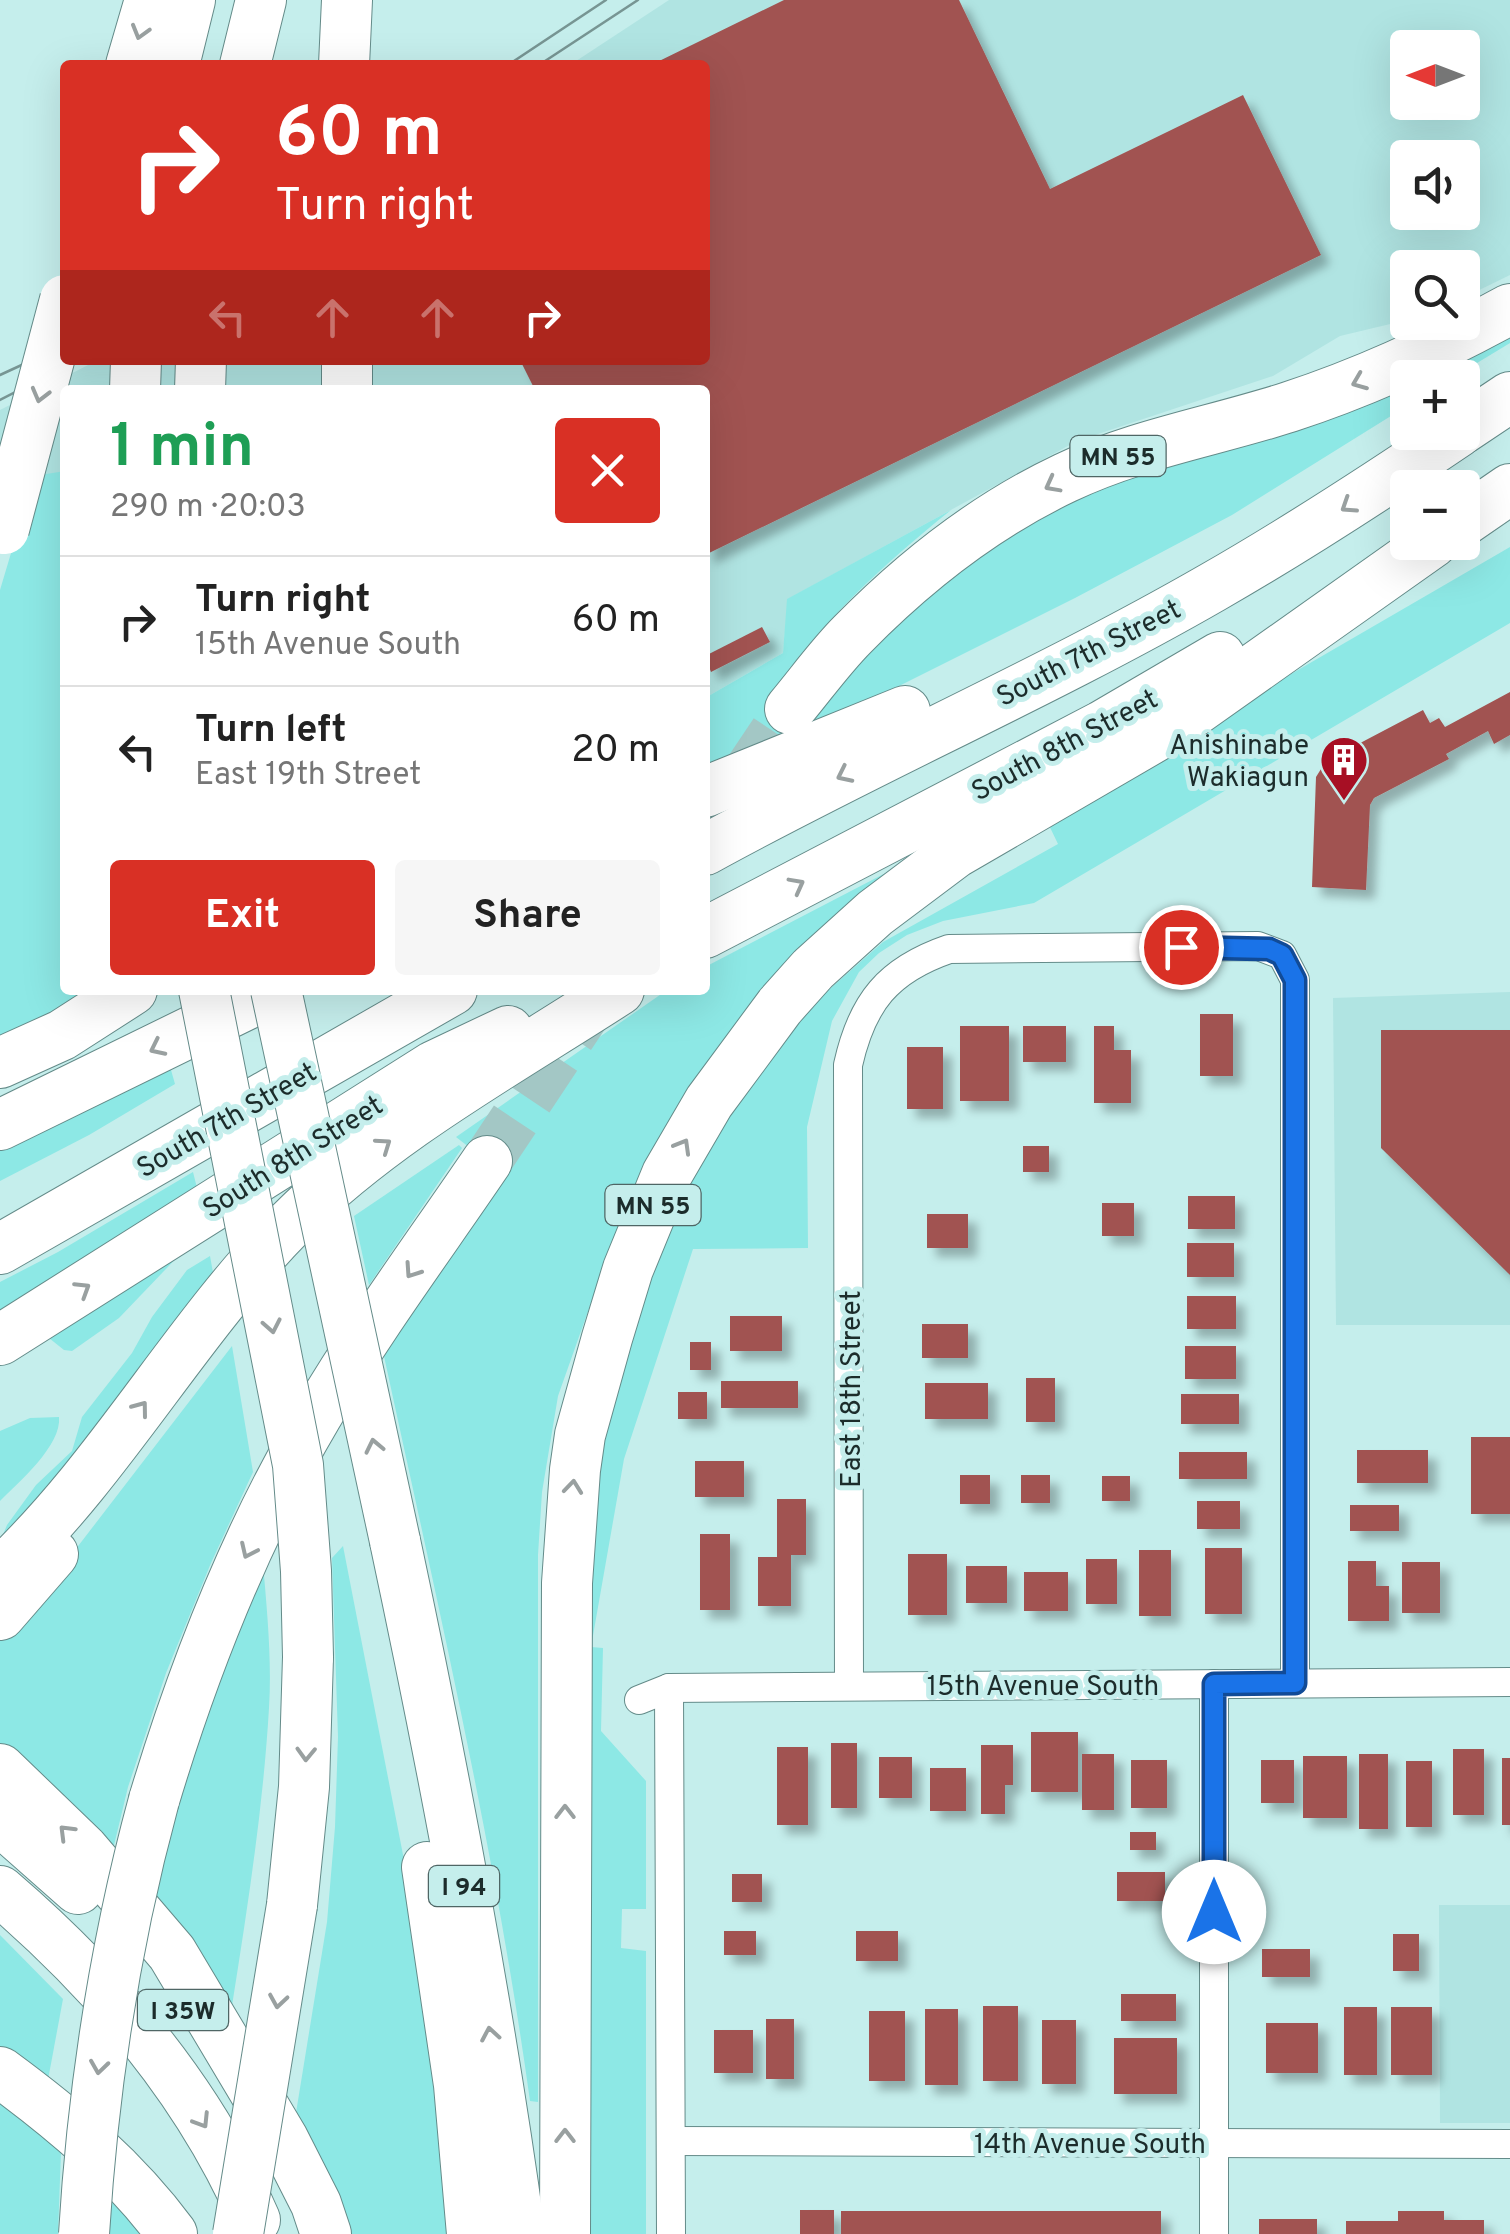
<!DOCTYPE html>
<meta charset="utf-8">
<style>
:root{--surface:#fff;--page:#f6f6f6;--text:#222;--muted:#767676;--line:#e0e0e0;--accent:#d93025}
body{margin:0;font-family:Overpass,sans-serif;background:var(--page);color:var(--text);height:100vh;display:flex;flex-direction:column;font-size:38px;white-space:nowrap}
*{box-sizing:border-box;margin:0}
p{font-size:32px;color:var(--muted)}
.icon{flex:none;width:55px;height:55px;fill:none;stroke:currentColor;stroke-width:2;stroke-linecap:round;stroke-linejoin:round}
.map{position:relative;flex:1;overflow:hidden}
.drawer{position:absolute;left:60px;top:385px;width:650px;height:610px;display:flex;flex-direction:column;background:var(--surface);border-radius:10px;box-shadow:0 10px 40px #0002}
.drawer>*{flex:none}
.hud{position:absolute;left:60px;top:60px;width:650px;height:305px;border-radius:10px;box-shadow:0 10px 40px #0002;background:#d93025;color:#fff;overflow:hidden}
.needle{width:65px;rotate:270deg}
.controls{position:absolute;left:1390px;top:30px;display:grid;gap:20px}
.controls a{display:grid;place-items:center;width:90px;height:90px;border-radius:10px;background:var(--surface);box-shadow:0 10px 40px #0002;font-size:50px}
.pin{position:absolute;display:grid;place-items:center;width:85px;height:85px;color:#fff;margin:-42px;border:5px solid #fff;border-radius:50%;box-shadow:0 2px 10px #0007}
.me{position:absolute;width:110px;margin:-55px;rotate:0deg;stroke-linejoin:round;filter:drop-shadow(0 0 8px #0008)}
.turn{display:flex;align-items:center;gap:35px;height:210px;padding:0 50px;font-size:45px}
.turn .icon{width:130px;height:130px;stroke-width:2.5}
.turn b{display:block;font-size:70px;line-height:85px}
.lanes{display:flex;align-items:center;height:95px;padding:0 50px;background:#0003;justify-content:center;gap:50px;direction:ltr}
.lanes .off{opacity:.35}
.round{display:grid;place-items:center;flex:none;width:105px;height:105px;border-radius:10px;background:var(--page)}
.head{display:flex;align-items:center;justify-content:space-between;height:170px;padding:0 50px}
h1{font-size:60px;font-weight:700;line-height:75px;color:#1e9e55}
.cta{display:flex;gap:20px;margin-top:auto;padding:20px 50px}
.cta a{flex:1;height:115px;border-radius:10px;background:var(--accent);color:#fff;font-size:40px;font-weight:700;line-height:115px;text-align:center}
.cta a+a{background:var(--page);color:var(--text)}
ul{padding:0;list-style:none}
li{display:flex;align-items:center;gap:30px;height:130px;padding:0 50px;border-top:2px solid var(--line)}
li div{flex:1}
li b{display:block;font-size:38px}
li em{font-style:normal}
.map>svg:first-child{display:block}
.built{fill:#b0e4e2;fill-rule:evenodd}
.green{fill:#8de8e5}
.building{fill:#a15351;filter:url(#shadow)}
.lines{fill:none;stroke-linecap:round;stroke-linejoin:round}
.highway-tunnel{stroke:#a3c7c5;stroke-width:50;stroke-dasharray:50 25;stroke-linecap:butt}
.street-casing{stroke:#648b89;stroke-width:30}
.highway-casing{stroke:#648b89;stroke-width:52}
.street{stroke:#fff;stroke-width:28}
.highway{stroke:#fff;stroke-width:50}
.tram{stroke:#779593;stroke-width:2.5}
.highway-bridge-casing{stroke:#648b89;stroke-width:52;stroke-linecap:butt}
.highway-bridge{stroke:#fff;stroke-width:50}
.oneway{stroke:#99a0a0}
.route-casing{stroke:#114b97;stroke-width:25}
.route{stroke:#1a73e8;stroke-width:18}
.labels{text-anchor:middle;stroke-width:10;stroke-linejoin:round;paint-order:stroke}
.shield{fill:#c5eeec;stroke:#4f6665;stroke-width:2.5}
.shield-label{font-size:25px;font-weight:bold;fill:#1c2c2b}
.street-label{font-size:28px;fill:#1c2c2b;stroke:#c5eeec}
.poi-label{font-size:28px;fill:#1c2c2b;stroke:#c5eeec;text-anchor:end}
</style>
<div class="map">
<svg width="1510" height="2234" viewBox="0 0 1510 2234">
<defs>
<filter id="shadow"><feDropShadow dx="9" dy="9" stdDeviation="5" flood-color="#0004"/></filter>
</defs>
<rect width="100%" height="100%" fill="#c5eeec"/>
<!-- built -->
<g class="built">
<path d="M669,0H1510V275L1463,298L1462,268H1408L1407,320L1340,336L1273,376L1077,441L788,599L783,653L705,698V390H65V471L0,486V410L98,360H705V65H570ZM1408,48H1462V102H1408ZM1408,158H1462V212H1408Z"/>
<path d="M1510,992V1325H1336L1333,998Z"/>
<path d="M1439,1905H1510V2123H1440Z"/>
</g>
<!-- green -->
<g class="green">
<path d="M1510,324V343L1454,377L1408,378L1407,406L1232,515L1075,598L817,727L705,773V698L783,653L787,599L951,510C883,565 820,622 771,695L864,648L1016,523Z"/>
<path d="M65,471V990H116L0,1045V590L34,476Z"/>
<path d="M1510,547V623L1034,903L943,921L907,935L879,953L859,972L832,1021L807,1127L808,1248L693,1249L624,1459L591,1647L603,1648L601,1731L646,1781V1909H622L621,1948L646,1951V2234H585L581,1585L614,1362L698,1152L816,1001L883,942L1058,844L1045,817Z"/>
<path d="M926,852L650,1161L620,1221L558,1396L542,1492L538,1555V2102L530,2101C495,1848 436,1597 382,1347L502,1173L456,1137L667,990H705V967Z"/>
<path d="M167,1056L175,1084L89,1135L0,1181V1136Z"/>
<path d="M459,1145L462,1148L369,1285L354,1216Z"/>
<path d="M193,1172L200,1200L0,1324V1282L58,1252Z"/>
<path d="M186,1248L119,1318L72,1351L64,1350L49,1338Z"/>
<path d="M210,1256L214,1278L53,1490L0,1542L7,1525L36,1485L72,1451L82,1417L132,1353L152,1317L187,1270Z"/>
<path d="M232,1346L253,1472L211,1563L166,1673L128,1787L110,1862L0,1753V1640L62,1567Z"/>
<path d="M59,1417C62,1445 19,1482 0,1501V1431L30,1418Z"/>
<path d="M343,1546L432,2004L457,2234H349L295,2119L327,1922L335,1827L338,1737L332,1558Z"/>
<path d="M263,1563C267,1611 272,1660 269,1708C263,1810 247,1911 231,2012L151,1901L165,1830Z"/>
<path d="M0,1935L63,1999L45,2096L0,2062Z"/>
<path d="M0,2097L61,2151L58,2234H0Z"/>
<path d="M110,2194L146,2234H105Z"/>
</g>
<!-- building -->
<g class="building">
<path d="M784,0H959L1050,189L1243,95L1321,255L705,555V390H535L520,360H705V65H651Z"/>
<path d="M762,627L770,642L711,672L705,656Z"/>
<path d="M1510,692V735L1494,744L1488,731L1446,754L1449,759L1374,798L1370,805L1366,890L1312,887L1316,777L1326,761L1423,710L1430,723L1439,718L1445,727Z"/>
<rect x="1200" y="1014" width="33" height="62"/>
<rect x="960" y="1026" width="49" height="75"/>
<rect x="1023" y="1026" width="43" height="36"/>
<path d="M1094,1026H1114V1050H1131V1103H1094Z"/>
<path d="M1381,1030H1510V1275L1381,1148Z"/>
<rect x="907" y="1047" width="36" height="62"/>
<rect x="1023" y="1146" width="26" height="26"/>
<rect x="1188" y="1196" width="47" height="33"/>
<rect x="1102" y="1203" width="32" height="33"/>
<rect x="927" y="1214" width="41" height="34"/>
<rect x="1187" y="1243" width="47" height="34"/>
<rect x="1187" y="1296" width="49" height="33"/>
<rect x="730" y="1316" width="52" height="35"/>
<rect x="922" y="1324" width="46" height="34"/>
<rect x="690" y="1342" width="21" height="28"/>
<rect x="1185" y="1346" width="51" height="33"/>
<rect x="1026" y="1378" width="29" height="44"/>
<rect x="721" y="1381" width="77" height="27"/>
<rect x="925" y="1383" width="63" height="36"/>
<rect x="678" y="1392" width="29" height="27"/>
<rect x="1181" y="1394" width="58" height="30"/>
<rect x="1471" y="1437" width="39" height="77"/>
<rect x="1357" y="1450" width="71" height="33"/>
<rect x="1179" y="1452" width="68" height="27"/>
<rect x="695" y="1461" width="49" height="36"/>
<rect x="960" y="1475" width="30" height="29"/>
<rect x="1021" y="1475" width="29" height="28"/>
<rect x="1102" y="1476" width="28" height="25"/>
<path d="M777,1499H806V1555H791V1606H758V1557H777Z"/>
<rect x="1197" y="1501" width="43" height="28"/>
<rect x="1350" y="1505" width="49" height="26"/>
<rect x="700" y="1534" width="30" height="76"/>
<rect x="1205" y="1548" width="37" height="66"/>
<rect x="1139" y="1550" width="32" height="66"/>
<rect x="908" y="1554" width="39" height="61"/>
<rect x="1086" y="1559" width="31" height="45"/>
<path d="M1348,1561H1376V1586H1389V1621H1348Z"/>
<rect x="1402" y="1562" width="38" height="51"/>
<rect x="966" y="1566" width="41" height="37"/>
<rect x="1024" y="1572" width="44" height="39"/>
<rect x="1031" y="1732" width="47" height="60"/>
<rect x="831" y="1743" width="26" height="65"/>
<path d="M981,1745H1013V1785H1005V1814H981Z"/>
<rect x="777" y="1747" width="31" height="78"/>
<rect x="1453" y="1749" width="31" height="66"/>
<rect x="1082" y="1754" width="32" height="56"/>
<rect x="1359" y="1754" width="29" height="75"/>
<rect x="1303" y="1756" width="44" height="62"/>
<rect x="879" y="1757" width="33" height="41"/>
<rect x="1502" y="1758" width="8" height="67"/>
<rect x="1131" y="1760" width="36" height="48"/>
<rect x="1261" y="1760" width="33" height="43"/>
<rect x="1406" y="1761" width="26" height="66"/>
<rect x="930" y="1768" width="36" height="43"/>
<rect x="1130" y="1832" width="26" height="18"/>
<rect x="1117" y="1872" width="48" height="29"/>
<rect x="732" y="1874" width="30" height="28"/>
<rect x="724" y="1931" width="32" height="24"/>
<rect x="856" y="1931" width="42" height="30"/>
<rect x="1393" y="1934" width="26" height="37"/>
<rect x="1262" y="1949" width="48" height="28"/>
<rect x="1121" y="1994" width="55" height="27"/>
<rect x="983" y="2006" width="35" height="75"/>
<rect x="1344" y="2007" width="33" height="68"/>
<rect x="1391" y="2007" width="41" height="68"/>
<rect x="925" y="2009" width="33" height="76"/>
<rect x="869" y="2011" width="36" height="70"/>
<rect x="766" y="2019" width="28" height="60"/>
<rect x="1042" y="2020" width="34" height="64"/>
<rect x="1266" y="2023" width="52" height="50"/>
<rect x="714" y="2030" width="39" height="43"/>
<rect x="1114" y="2038" width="63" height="56"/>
<rect x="800" y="2210" width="34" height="24"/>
<rect x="841" y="2211" width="320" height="23"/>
<path d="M1398,2211H1444V2220H1484V2234H1346V2221H1398Z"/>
<rect x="1259" y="2219" width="58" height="15"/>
</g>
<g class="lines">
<!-- highway-tunnel -->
<g class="highway-tunnel">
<path d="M705,836L790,709"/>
<path d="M487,1161L593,1002"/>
</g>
<!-- street casing -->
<g class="street-casing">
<g id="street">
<path d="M1214,1684V2234"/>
<path d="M849,1686L848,1065C862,1002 888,970 949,949L1258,946L1282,955L1295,980V1683"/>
<path d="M669,1688L671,2234"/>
<path d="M639,1700L669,1688L1510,1682"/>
<path d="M671,2141L1510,2144"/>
</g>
</g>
<!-- highway casing -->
<g class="highway-casing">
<g id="highway">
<path d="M131,65L150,0"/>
<path d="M174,65L190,0"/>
<path d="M245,65L261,0"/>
<path d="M344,65L347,0"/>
<path d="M347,360V390"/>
<path d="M135,390L136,360"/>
<path d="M200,390L201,360"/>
<path d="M1462,429L1510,397"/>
<path d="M1462,522L1510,489"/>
<path d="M790,709C811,684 830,657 853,634C914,572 987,515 1065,478C1136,444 1215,431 1289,407C1366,382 1439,348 1510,309"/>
<path d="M705,792L905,711"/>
<path d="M705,850C872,758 1048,682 1213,587C1297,539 1378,486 1458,432"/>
<path d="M705,933L1102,726L1220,657"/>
<path d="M0,1063L62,1035L132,990"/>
<path d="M0,1125L276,990"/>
<path d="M0,1249L452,990"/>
<path d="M0,1340L434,1066L508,1031"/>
<path d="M395,1541C444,1771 488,2001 520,2234"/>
<path d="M0,1573C111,1469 184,1331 291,1223C385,1129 508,1062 619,990"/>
<path d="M0,1615L53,1554"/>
<path d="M0,1769L83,1849L172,1953L283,2139L316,2204L326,2234"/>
<path d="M154,1800C194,1667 246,1535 317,1415C369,1327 430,1245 487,1161"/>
<path d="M0,1820L78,1889"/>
<path d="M427,1867L459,2085L472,2234"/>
<path d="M0,1891C106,1982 199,2090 255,2220"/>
<path d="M292,1905L304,1787L308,1657"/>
<path d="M0,2072C64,2119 125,2170 172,2234"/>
<path d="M565,2234L567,1583L575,1470L580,1435L607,1338L628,1269L667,1174L709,1102L780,1006L813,969L875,913L955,853L1170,728L1433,542"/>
</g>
</g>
<!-- street -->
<use href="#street" class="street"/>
<!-- highway -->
<use href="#highway" class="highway"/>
<!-- tram -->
<g class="tram">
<path d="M508,65L606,0"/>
<path d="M539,65L638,0"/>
<path d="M0,375L65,345"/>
<path d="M0,400L78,360"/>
</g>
<!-- highway-bridge casing -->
<g class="highway-bridge-casing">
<g id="highway-bridge">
<path d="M4,529L65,300"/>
<path d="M204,990L298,1465L306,1571L308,1657"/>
<path d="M276,990L395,1541"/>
<path d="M84,2234C93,2086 115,1943 154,1800"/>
<path d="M238,2234L292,1905"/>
</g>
</g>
<!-- highway-bridge -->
<use href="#highway-bridge" class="highway-bridge"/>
</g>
<!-- one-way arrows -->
<defs><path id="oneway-chevron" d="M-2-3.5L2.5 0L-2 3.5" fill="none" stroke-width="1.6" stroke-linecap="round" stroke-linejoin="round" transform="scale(2.5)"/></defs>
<g class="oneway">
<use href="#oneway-chevron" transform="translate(140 32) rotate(106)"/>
<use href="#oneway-chevron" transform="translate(1359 382) rotate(158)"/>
<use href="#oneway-chevron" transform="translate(40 395) rotate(105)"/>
<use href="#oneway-chevron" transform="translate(1052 485) rotate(152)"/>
<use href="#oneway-chevron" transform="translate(1348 506) rotate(147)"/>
<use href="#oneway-chevron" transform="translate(844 775) rotate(154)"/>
<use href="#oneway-chevron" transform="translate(797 885) rotate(-28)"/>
<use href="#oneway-chevron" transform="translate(157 1048) rotate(154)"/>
<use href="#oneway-chevron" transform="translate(384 1145) rotate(-35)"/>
<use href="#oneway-chevron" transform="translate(683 1146) rotate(-60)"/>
<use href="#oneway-chevron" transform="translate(412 1271) rotate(124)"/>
<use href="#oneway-chevron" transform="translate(83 1289) rotate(-32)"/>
<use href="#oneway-chevron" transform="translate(272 1326) rotate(79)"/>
<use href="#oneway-chevron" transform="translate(141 1408) rotate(-53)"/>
<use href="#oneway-chevron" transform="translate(374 1446) rotate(-102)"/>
<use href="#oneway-chevron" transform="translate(573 1487) rotate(-84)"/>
<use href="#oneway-chevron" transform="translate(248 1551) rotate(115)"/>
<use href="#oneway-chevron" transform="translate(306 1754) rotate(92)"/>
<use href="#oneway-chevron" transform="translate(565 1812) rotate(-90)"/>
<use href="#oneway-chevron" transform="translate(66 1832) rotate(-135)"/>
<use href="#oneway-chevron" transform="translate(278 2001) rotate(99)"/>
<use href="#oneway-chevron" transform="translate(490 2034) rotate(-100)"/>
<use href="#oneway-chevron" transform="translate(99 2067) rotate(98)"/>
<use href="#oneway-chevron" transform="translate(202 2121) rotate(58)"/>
<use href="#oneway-chevron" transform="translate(565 2136) rotate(-90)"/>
</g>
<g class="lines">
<!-- route casing -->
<g class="route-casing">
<path id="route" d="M1181,947L1269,949L1282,955L1295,980V1683L1214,1684V1912"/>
</g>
<!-- route -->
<use href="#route" class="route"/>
</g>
<!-- icons -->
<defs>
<g id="building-pin" transform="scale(2.5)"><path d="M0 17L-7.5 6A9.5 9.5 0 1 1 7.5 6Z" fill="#a70f24" stroke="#c5eeec"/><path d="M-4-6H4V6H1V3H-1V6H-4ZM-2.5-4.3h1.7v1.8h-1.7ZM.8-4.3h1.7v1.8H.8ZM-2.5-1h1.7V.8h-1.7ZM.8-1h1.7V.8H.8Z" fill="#fff"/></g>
</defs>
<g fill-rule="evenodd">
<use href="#building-pin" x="1344" y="760"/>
</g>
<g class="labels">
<!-- shield labels -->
<g class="shield">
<rect x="1070.5" y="436" width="95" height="40" rx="8"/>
<rect x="605.5" y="1185" width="95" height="40" rx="8"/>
<rect x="429" y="1866" width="70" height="40" rx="8"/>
<rect x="138" y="1990" width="90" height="40" rx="8"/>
</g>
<g class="shield-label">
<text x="1118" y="465">MN 55</text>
<text x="653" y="1214">MN 55</text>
<text x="464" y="1895">I 94</text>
<text x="183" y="2019">I 35W</text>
</g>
<!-- street labels -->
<g class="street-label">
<text transform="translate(1088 652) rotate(-27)" y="10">South 7th Street</text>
<text transform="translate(1064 744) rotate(-28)" y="10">South 8th Street</text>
<text transform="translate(226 1119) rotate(-30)" y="10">South 7th Street</text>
<text transform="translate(292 1156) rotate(-32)" y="10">South 8th Street</text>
<text transform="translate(850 1389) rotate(-90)" y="10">East 18th Street</text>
<text x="1043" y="1695">15th Avenue South</text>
<text x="1090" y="2153">14th Avenue South</text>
</g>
<!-- poi labels -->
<g class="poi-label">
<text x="1309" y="754">Anishinabe<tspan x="1309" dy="32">Wakiagun</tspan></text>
</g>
</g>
</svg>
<div class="controls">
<a><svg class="needle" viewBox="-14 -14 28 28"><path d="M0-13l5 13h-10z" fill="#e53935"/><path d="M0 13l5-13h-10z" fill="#767676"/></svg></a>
<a><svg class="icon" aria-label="sound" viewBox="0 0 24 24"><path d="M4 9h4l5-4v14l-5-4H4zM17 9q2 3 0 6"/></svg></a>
<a><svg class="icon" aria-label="search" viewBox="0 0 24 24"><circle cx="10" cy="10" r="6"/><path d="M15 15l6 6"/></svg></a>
<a>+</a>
<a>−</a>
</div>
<div class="pin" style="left:1181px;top:947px;background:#d93025"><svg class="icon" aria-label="arrive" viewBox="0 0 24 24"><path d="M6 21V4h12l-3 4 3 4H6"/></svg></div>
<svg class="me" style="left:1214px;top:1912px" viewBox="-20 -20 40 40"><circle r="19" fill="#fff"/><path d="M0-13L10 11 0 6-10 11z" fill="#1a73e8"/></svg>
<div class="hud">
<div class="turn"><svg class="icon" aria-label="right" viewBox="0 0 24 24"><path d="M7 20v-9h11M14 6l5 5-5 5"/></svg><div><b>60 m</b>Turn right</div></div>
<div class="lanes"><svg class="icon off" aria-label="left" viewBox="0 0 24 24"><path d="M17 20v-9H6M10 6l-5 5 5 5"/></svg><svg class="icon off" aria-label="ahead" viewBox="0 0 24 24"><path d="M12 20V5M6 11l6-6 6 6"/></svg><svg class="icon off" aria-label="ahead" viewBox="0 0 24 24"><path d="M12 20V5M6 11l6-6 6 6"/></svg><svg class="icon" aria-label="right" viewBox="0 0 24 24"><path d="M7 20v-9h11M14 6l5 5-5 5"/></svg></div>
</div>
<section class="drawer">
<div class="head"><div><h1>1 min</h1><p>290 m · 20:03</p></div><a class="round" style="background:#d93025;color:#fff"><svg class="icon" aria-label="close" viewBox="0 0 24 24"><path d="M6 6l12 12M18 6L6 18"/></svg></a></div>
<ul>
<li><svg class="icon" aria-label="right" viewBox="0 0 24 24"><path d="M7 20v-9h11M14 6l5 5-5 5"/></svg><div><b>Turn right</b><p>15th Avenue South</p></div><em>60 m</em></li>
<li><svg class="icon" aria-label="left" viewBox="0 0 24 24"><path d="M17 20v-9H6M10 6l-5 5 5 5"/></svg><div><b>Turn left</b><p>East 19th Street</p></div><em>20 m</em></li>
</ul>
<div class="cta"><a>Exit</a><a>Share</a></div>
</section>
</div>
